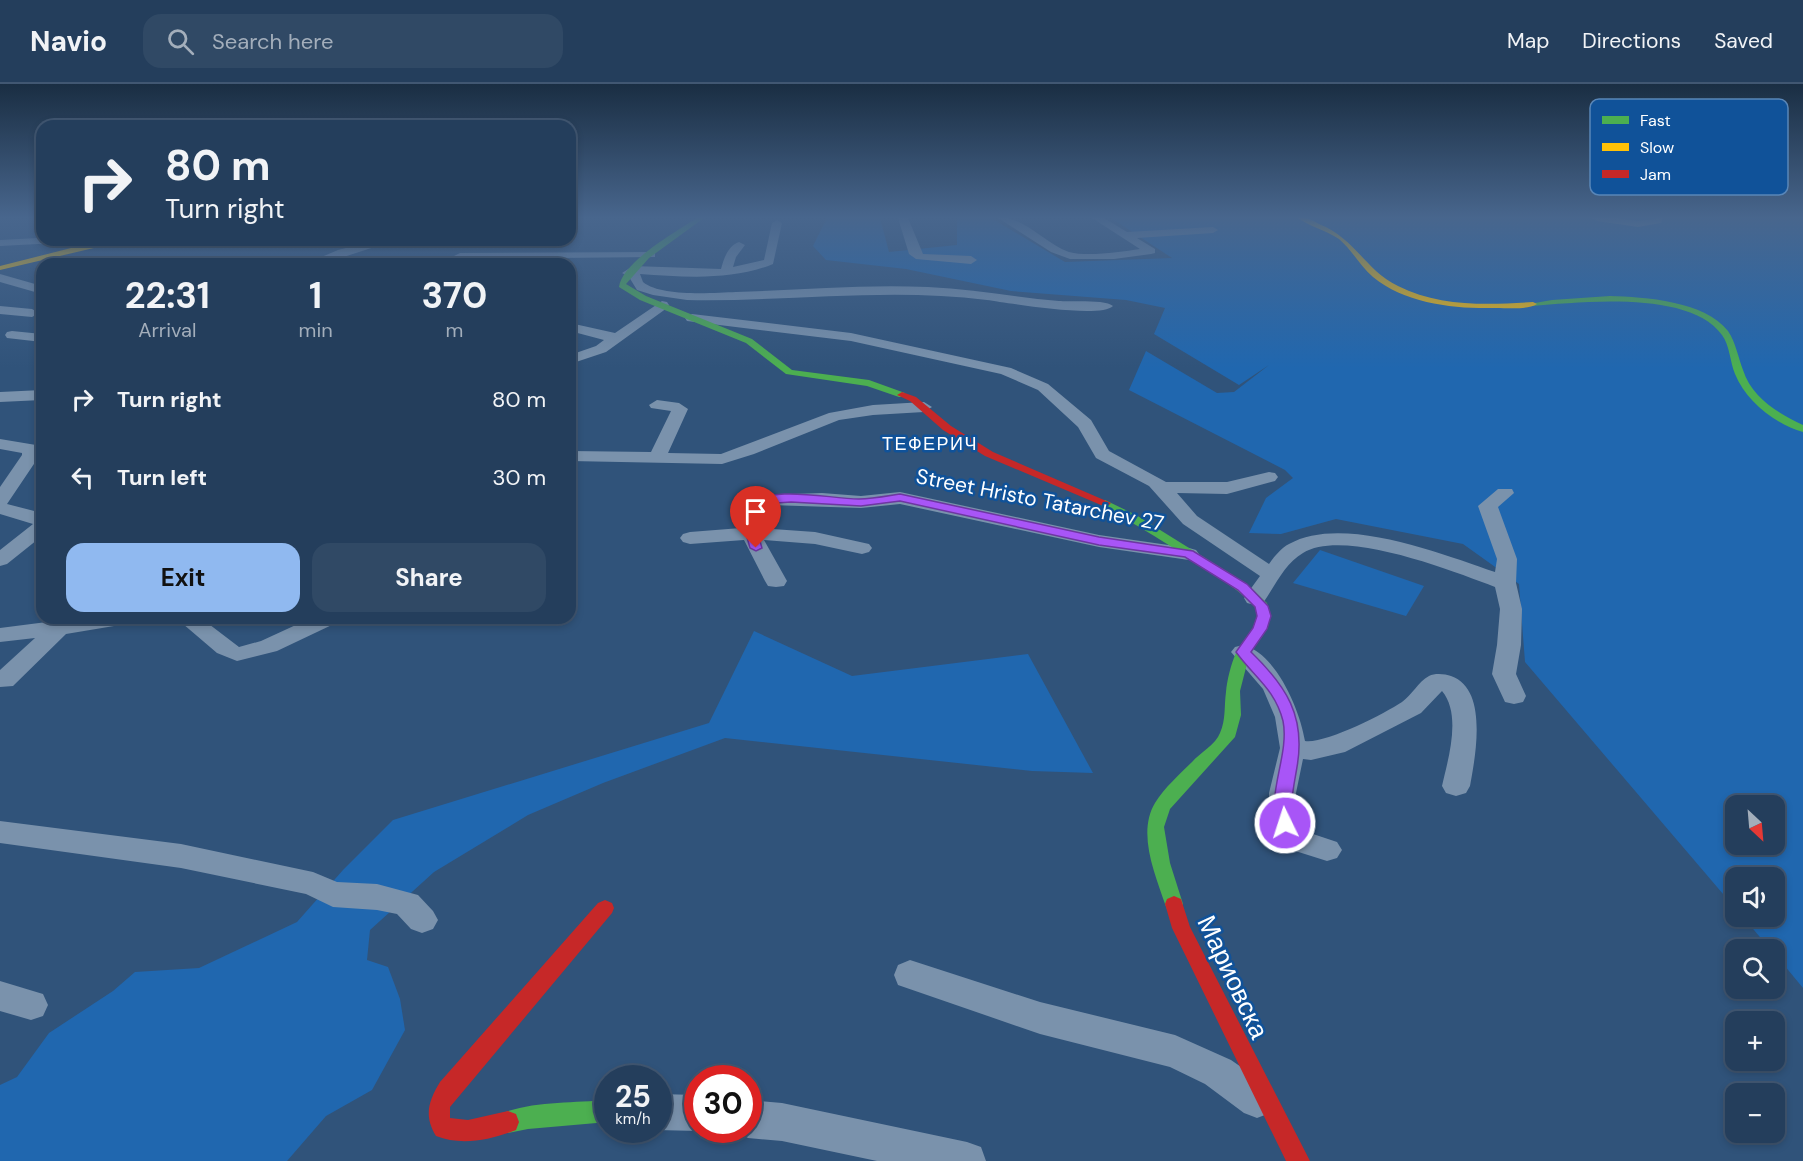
<!DOCTYPE html>
<meta charset="utf-8">
<style>
:root{--surface:#243e5c;--page:#304965;--text:#f1f3f6;--muted:#a3aebb;--line:#415772;--accent:#90b9f0}
body{margin:0;font-family:"DM Sans",sans-serif;background:var(--page);color:var(--text);height:100vh;display:flex;flex-direction:column;font-size:22px;white-space:nowrap}
*{box-sizing:border-box;margin:0}
p{font-size:20px;color:var(--muted)}
.icon{flex:none;width:33px;height:33px;fill:none;stroke:currentColor;stroke-width:2;stroke-linecap:round;stroke-linejoin:round}
.map{position:relative;flex:1;overflow:hidden}
.sheet{position:absolute;left:36px;top:174px;width:540px;height:366px;display:flex;flex-direction:column;background:var(--surface);border-radius:18px;box-shadow:0 3px 9px #0003,0 0 0 2px var(--line)}
.sheet>*{flex:none}
.hud{position:absolute;left:36px;top:36px;width:540px;height:126px;border-radius:18px;box-shadow:0 3px 9px #0003,0 0 0 2px var(--line);background:#243e5c;color:var(--text);overflow:hidden}
.needle{width:39px;rotate:154deg}
.controls{position:absolute;left:1725px;top:711px;display:grid;gap:12px}
.controls a{display:grid;place-items:center;width:60px;height:60px;border-radius:12px;background:var(--surface);box-shadow:0 3px 9px #0003,0 0 0 2px var(--line);font-size:30px}
.speed{position:absolute;left:594px;top:981px;display:flex;gap:12px;font-size:30px;font-weight:700;text-align:center}
.speed>*{display:grid;place-content:center;width:78px;height:78px;border-radius:50%;background:var(--surface);box-shadow:0 3px 9px #0003,0 0 0 2px var(--line);line-height:1}
.speed small{font-size:15px;font-weight:400}
.speed .limit{border:9px solid #d22;background:#fff;color:#111}
.pin{position:absolute;display:grid;place-items:center;width:51px;height:51px;color:#fff;margin:-62px -26px;border-radius:50% 50% 50% 0;rotate:-45deg;box-shadow:0 0 6px #0007}
.pin .icon{rotate:45deg}
.me{position:absolute;width:66px;margin:-33px;rotate:356deg;stroke-linejoin:round;filter:drop-shadow(0 0 4px #0008)}
.turn{display:flex;align-items:center;gap:21px;height:126px;padding:0 30px;font-size:27px}
.turn .icon{width:78px;height:78px;stroke-width:2.5}
.turn b{display:block;font-size:42px;line-height:51px}
.eta{display:flex;justify-content:space-evenly;align-items:center;height:102px;text-align:center}
.eta b{font-size:36px;font-weight:700;line-height:42px}
.cta{display:flex;gap:12px;margin-top:auto;padding:12px 30px}
.cta a{flex:1;height:69px;border-radius:18px;background:var(--accent);color:#111;font-size:24px;font-weight:700;line-height:69px;text-align:center}
.cta a+a{background:var(--page);color:var(--text)}
ul{padding:0;list-style:none}
li{display:flex;align-items:center;gap:18px;height:78px;padding:0 30px}
li div{flex:1}
li b{display:block;font-size:22px}
li em{font-style:normal}
header{display:flex;align-items:center;gap:36px;box-sizing:border-box;height:84px;padding:0 30px;background:var(--surface);border-bottom:2px solid var(--line)}
header strong{font-size:28px}
nav{display:flex;gap:33px;margin-inline-start:auto;font-size:21px}
.search{width:420px;height:54px;background:var(--page);display:flex;align-items:center;gap:15px;box-sizing:border-box;padding:0 21px;border-radius:18px;color:var(--muted);font-size:22px}
.map>svg:first-child{display:block}
.green{fill:#2067af;fill-rule:evenodd}
.lines{fill:none;stroke-linecap:round;stroke-linejoin:round}
.street{fill:#7a92ac;fill-rule:evenodd}
.fast{fill:#4caf50;fill-rule:evenodd}
.slow{fill:#ffc107;fill-rule:evenodd}
.jam{fill:#c62828;fill-rule:evenodd}
.route{fill:#a855f7;stroke:#6d37a1;stroke-width:1.5}
.labels{text-anchor:middle;stroke-width:5;stroke-linejoin:round;paint-order:stroke}
.far-neighbourhood-label{font-size:18px;letter-spacing:1.5px;fill:#fff;stroke:#105299}
.street-label{font-size:21px;fill:#fff;stroke:#105299}
.near-street-label{font-size:26px;fill:#fff;stroke:#105299}
.key{fill:#105299;stroke:#5886b8;stroke-width:1.5}
.key-label{font-size:16px;fill:#fff}
</style>
<header>
<strong>Navio</strong>
<div class="search"><svg class="icon" aria-label="search" viewBox="0 0 24 24"><circle cx="10" cy="10" r="6"/><path d="M15 15l6 6"/></svg>Search here</div>
<nav><a>Map</a><a>Directions</a><a>Saved</a></nav>
</header>
<div class="map">
<svg width="1803" height="1077" viewBox="0 0 1803 1077">
<rect width="100%" height="100%" fill="#30537a"/>
<!-- green -->
<g class="green">
<path d="M827,134H880L889,168L957,161V134H991L1065,178L1172,174L1111,134H1803V904L1775,870L1774,866L1770,865L1743,833L1774,832V794H1736L1735,824L1525,578L1519,500L1463,460L1336,435L1281,450L1249,449L1266,414L1293,394L1285,386L1129,306L1146,267L1217,309L1234,308L1269,281L1239,301L1154,250L1165,224L1126,216L1011,207L906,185L826,176L813,162ZM1736,722H1774V760H1736Z"/>
<path d="M1320,466L1424,502L1406,532L1293,499Z"/>
<path d="M754,547L852,592L1028,570L1093,689L1032,687L725,654L603,699L528,731L434,788L370,846L367,876L388,883L400,915L405,946L372,1006L326,1032L287,1077H0V1001L17,993L49,949L113,907L135,888L199,884L297,838L343,786L393,736L709,639Z"/>
</g>
<g class="lines">
<!-- street -->
<g class="street">
<path d="M898,134H908L923,170L971,172L977,176L971,180L916,175L909,170Z"/>
<path d="M998,134C1023,131 1045,160 1069,168C1088,173 1120,168 1140,165L1092,134H1104L1127,148L1213,143L1218,146L1213,149L1137,154L1155,165V169L1151,170L1114,175H1070L1051,168Z"/>
<path d="M1592,134H1616L1638,137L1663,134L1661,139L1638,143L1597,137Z"/>
<path d="M777,136L782,139L773,180C732,197 684,193 640,190L643,198C661,213 712,209 736,208C800,206 864,200 928,203C972,205 1015,213 1059,217C1071,218 1106,215 1113,222C1100,235 1009,219 987,216C888,203 787,218 687,216L653,211L637,206L629,193L622,189L633,182L721,185C724,174 728,162 739,158L745,161L736,173L733,183L764,176L772,139Z"/>
<path d="M38,154H42V156H110L115,159L109,162L38,160L0,162V156Z"/>
<path d="M377,156H396L322,180H305L338,166Z"/>
<path d="M651,168L655,169V173L460,175L454,172L460,169Z"/>
<path d="M0,190L42,202V210L0,198Z"/>
<path d="M662,217L667,218L669,221L667,224L606,268L570,280V271L596,262L604,256L570,247V239L615,249Z"/>
<path d="M0,222L32,225L39,229L32,233L0,230Z"/>
<path d="M692,230L851,249L1011,284L1048,300L1091,336L1109,367L1166,398H1227L1269,388L1275,389L1278,393L1275,397L1227,410L1177,409L1197,432L1269,480C1274,473 1281,464 1289,460C1342,430 1442,470 1495,488L1497,475L1478,422L1498,405H1512L1514,409L1498,423L1517,475L1516,499L1522,525L1521,561L1516,590L1526,612L1523,618L1514,620L1505,618L1492,590L1497,561L1500,525L1495,503C1452,487 1344,444 1303,469C1285,479 1275,502 1263,519L1255,521L1247,519L1244,514L1260,492L1183,440L1149,402L1096,374L1078,343L1038,306L1001,290L851,257L687,237L685,234Z"/>
<path d="M12,247L42,250V258L7,254L5,251L7,248Z"/>
<path d="M42,306V316L0,318V308Z"/>
<path d="M657,316L679,319L688,325L668,369L721,370L829,329L873,321L924,318L932,323L924,328L873,331L839,336L754,370L722,380L570,377V367L651,368L671,327L651,324L649,321Z"/>
<path d="M0,355L36,361L40,371L7,420L42,429V452L7,480L0,482V466L33,440L0,430V403L22,371V369L0,365Z"/>
<path d="M900,408L1099,451L1189,464L1196,466L1199,470L1196,474L1189,476L1099,463L900,420L861,424L770,421L758,426L760,444L815,448L869,460L872,464L869,468L862,470L815,460L764,456L787,497L784,502L776,503L768,502L765,497L744,456L690,460L683,458L680,454L683,450L690,448L741,444L738,424L752,413L759,411L822,409L861,412Z"/>
<path d="M78,534H131L128,539L120,541L66,550L13,602L0,603V586L35,554L0,558V544Z"/>
<path d="M176,534H201L239,563L261,557L311,534H339L336,539L277,567L237,577L217,569Z"/>
<path d="M1243,561C1276,569 1300,626 1305,657C1325,660 1384,630 1402,618C1412,611 1418,598 1429,592C1435,589 1445,590 1451,592C1489,605 1475,674 1470,702L1466,709L1456,712L1446,709L1442,702C1448,675 1462,631 1442,607L1421,629L1345,668L1311,676L1303,675L1296,709L1299,739L1310,749L1337,758L1342,766L1337,774L1327,777L1289,765L1282,759L1272,742L1269,732V709L1280,664L1275,633L1263,605L1231,568L1235,563Z"/>
<path d="M0,737L181,760L313,788L337,798L377,800L418,811L433,827L438,836L433,845L422,849L411,845L397,830L377,826L333,823L306,810L181,784L0,759Z"/>
<path d="M910,876L1040,918L1175,951L1231,976L1270,1003L1275,1016L1270,1029L1257,1034L1244,1029L1205,1000L1170,983L1040,950L898,901L894,891L898,881Z"/>
<path d="M0,897L43,910L48,921L43,932L31,936L0,927Z"/>
<path d="M658,1010L698,1011V1046H703L698,1047L656,1046H658Z"/>
<path d="M748,1016L782,1019L967,1058L981,1063L986,1077H877L782,1057L748,1054L734,1046H748Z"/>
</g>
<!-- fast -->
<g class="fast">
<path d="M697,134H704L649,174L626,200L646,212L752,255L792,286L869,296L905,309V313H899L867,302L786,290L746,259L640,216L619,203C622,178 677,147 697,134Z"/>
<path d="M1610,212C1645,213 1705,217 1728,247C1736,259 1738,273 1743,286C1752,314 1778,329 1803,341V348C1775,340 1746,317 1735,290C1730,278 1730,262 1722,251C1690,206 1581,218 1533,222L1529,220L1552,216Z"/>
<path d="M1105,416L1136,431L1247,500L1267,519L1271,532L1267,545L1250,568L1240,607L1241,631L1235,653L1170,725L1164,743L1170,779L1183,820L1181,825L1174,828L1167,825L1165,820C1155,790 1137,749 1155,719C1164,704 1180,690 1192,678C1200,669 1216,660 1220,649C1226,636 1224,622 1226,608C1227,596 1231,580 1236,569C1242,555 1263,542 1256,525C1248,506 1125,434 1101,421L1099,419Z"/>
<path d="M608,1016V1038L528,1045L508,1049L500,1046L497,1038L500,1030C532,1017 573,1019 608,1016Z"/>
</g>
<!-- slow -->
<g class="slow">
<path d="M1298,134C1306,133 1312,136 1319,140C1356,155 1365,186 1398,202C1439,223 1488,221 1533,218L1537,220C1527,226 1508,224 1496,224C1455,225 1406,220 1373,193C1360,182 1352,166 1339,155C1326,146 1310,143 1298,134Z"/>
<path d="M113,156H128L0,186V182L83,161Z"/>
</g>
<!-- jam -->
<g class="jam">
<path d="M902,308L916,313L951,342L993,368L1111,419L1109,421H1101L985,372L943,346L910,317L897,311Z"/>
<path d="M1174,812L1181,815L1190,843L1310,1077H1286L1172,844L1165,820L1167,815Z"/>
<path d="M605,816L612,819L614,824L612,829L450,1023V1034L468,1036L508,1027L516,1030L519,1038L516,1046C491,1056 461,1062 436,1052C424,1032 428,1018 440,998L598,819Z"/>
</g>
</g>
<!-- sky -->
<linearGradient id="sky" x2="0" y2="1"><stop stop-color="#1a2e43"/><stop offset="0.47" stop-color="#48668d"/><stop offset="1" stop-color="#48668d" stop-opacity="0"/></linearGradient>
<rect width="1803" height="284" fill="url(#sky)"/>
<!-- route -->
<path class="route" d="M900,410L1099,453L1193,467L1247,500L1268,522L1271,532L1267,545L1251,568C1286,602 1306,632 1297,683C1294,702 1289,720 1294,739L1291,743L1285,745L1279,743C1264,715 1290,671 1283,637C1275,605 1254,593 1236,568L1253,544L1257,532L1255,523L1238,506L1185,473L1099,461L900,417L861,422L791,418L762,420L754,425V436L762,464L756,467L750,464L742,436L744,421C775,401 823,414 859,415C872,415 887,412 900,410Z"/>
<g class="labels">
<!-- far-neighbourhood labels -->
<g class="far-neighbourhood-label">
<text x="930" y="366">ТЕФЕРИЧ</text>
</g>
<!-- street labels -->
<g class="street-label">
<text transform="translate(1040 416) rotate(11)" y="7">Street Hristo Tatarchev 27</text>
</g>
<!-- near-street labels -->
<g class="near-street-label">
<text transform="translate(1233 893) rotate(65)" y="9">Мариовска</text>
</g>
</g>
<!-- legend -->
<rect x="1590" y="15" width="198" height="96" rx="9" class="key"/>
<rect x="1602" y="32" width="27" height="8" fill="#4caf50"/>
<rect x="1602" y="59" width="27" height="8" fill="#ffc107"/>
<rect x="1602" y="86" width="27" height="8" fill="#c62828"/>
<g class="key-label">
<text x="1640" y="42">Fast</text>
<text x="1640" y="69">Slow</text>
<text x="1640" y="96">Jam</text>
</g>
</svg>
<div class="controls">
<a><svg class="needle" viewBox="-14 -14 28 28"><path d="M0-13l5 13h-10z" fill="#e53935"/><path d="M0 13l5-13h-10z" fill="#a3aebb"/></svg></a>
<a><svg class="icon" aria-label="sound" viewBox="0 0 24 24"><path d="M4 9h4l5-4v14l-5-4H4zM17 9q2 3 0 6"/></svg></a>
<a><svg class="icon" aria-label="search" viewBox="0 0 24 24"><circle cx="10" cy="10" r="6"/><path d="M15 15l6 6"/></svg></a>
<a>+</a>
<a>−</a>
</div>
<div class="speed"><div>25<small>km/h</small></div><div class="limit">30</div></div>
<div class="pin" style="left:756px;top:464px;background:#d93025"><svg class="icon" aria-label="arrive" viewBox="0 0 24 24"><path d="M6 21V4h12l-3 4 3 4H6"/></svg></div>
<svg class="me" style="left:1285px;top:739px" viewBox="-20 -20 40 40"><circle r="17" fill="#a855f7" stroke="#fff" stroke-width="3"/><path d="M0-11L8 9 0 5-8 9z" fill="#fff"/></svg>
<div class="hud">
<div class="turn"><svg class="icon" aria-label="right" viewBox="0 0 24 24"><path d="M7 20v-9h11M14 6l5 5-5 5"/></svg><div><b>80 m</b>Turn right</div></div>
</div>
<section class="sheet">
<div class="eta">
<div><b>22:31</b><p>Arrival</p></div>
<div><b>1</b><p>min</p></div>
<div><b>370</b><p>m</p></div>
</div>
<ul>
<li><svg class="icon" aria-label="right" viewBox="0 0 24 24"><path d="M7 20v-9h11M14 6l5 5-5 5"/></svg><div><b>Turn right</b></div><em>80 m</em></li>
<li><svg class="icon" aria-label="left" viewBox="0 0 24 24"><path d="M17 20v-9H6M10 6l-5 5 5 5"/></svg><div><b>Turn left</b></div><em>30 m</em></li>
</ul>
<div class="cta"><a>Exit</a><a>Share</a></div>
</section>
</div>
